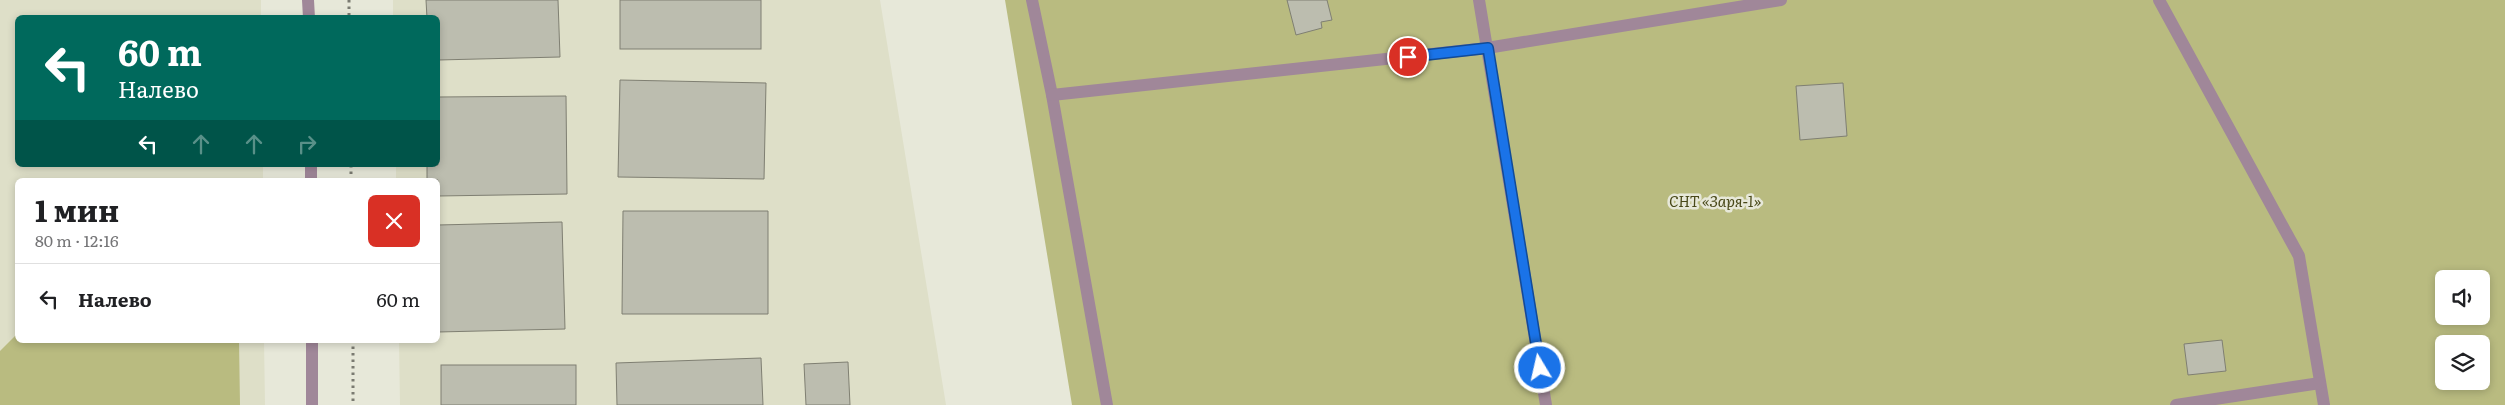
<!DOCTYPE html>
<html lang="ru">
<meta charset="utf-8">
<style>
:root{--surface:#fff;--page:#f2f2f2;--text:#202124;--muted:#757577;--line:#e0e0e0}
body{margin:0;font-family:Literata,serif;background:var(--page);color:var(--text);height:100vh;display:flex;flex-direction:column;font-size:19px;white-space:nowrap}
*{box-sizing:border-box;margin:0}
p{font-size:16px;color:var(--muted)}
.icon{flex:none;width:28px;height:28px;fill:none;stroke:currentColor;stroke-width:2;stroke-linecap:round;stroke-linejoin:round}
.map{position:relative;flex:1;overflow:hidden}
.details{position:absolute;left:15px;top:178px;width:425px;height:165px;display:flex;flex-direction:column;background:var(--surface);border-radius:8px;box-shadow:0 2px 8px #0003}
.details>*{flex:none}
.banner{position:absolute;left:15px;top:15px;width:425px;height:152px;border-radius:8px;box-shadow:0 2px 8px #0003;background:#00695c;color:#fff;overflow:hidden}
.tools{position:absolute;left:2435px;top:270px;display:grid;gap:10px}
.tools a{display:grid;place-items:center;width:55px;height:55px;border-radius:8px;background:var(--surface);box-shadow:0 2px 8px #0003;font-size:25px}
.pin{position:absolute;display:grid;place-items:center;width:42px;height:42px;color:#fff;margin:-21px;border:2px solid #fff;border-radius:50%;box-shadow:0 1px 5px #0007}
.me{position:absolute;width:55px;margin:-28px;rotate:351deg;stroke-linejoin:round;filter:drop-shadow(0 0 4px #0008)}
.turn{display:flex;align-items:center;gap:18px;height:105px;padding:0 20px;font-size:22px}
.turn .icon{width:65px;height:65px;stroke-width:2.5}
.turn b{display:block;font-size:35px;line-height:42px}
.lanes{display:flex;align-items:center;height:48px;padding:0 20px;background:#0003;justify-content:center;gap:25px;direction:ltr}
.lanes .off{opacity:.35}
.round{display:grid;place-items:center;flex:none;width:52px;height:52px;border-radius:8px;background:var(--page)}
.overview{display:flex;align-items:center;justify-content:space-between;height:85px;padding:0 20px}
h1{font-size:30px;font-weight:700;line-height:38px}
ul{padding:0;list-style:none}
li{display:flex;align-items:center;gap:15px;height:70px;padding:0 20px;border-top:1px solid var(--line)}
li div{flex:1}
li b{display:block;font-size:19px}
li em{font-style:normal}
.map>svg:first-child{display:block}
.built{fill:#dedfc8}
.green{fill:#b9bb80;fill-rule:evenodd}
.building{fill:#bcbdaf;stroke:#7f7f72}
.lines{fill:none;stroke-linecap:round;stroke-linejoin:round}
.path{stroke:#7a7a71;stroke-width:3;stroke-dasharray:2.5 4;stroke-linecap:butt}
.service{stroke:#a08799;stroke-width:12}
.tertiary{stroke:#a08799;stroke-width:12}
.route-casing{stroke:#114b97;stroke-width:12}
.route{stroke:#1a73e8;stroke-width:9}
.labels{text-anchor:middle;stroke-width:5;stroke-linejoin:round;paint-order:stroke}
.park-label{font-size:15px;font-style:italic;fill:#484818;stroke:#e7e8d9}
</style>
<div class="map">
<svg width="2505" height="405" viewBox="0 0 2505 405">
<rect width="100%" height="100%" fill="#e7e8d9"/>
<!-- built -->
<g class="built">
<path d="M0,0H261V17L18,18V165H263V180H18V340H264L265,405H0Z"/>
<path d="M393,0H880L946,405H400L399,340H438V180H396V165H438V18L393,17Z"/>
</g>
<!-- green -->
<g class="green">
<path d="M1005,0H2505V405H1072ZM2444,279H2481V316H2444ZM2444,344H2481V381H2444Z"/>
<path d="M17,334L18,340H239L240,405H0V351Z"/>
</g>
<!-- building -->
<g class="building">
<path d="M426,0H558L560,57L438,60V18H427Z"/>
<rect x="620" y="0" width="141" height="49"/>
<path d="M1287,0H1327L1332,20L1321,22L1322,28L1296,35Z"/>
<path d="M620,80L766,83L764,179L618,177Z"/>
<path d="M1843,83L1847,136L1800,140L1796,86Z"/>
<path d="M566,96L567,194L438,196V180H427V165H438V97Z"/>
<path d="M623,211H768V314H622Z"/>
<path d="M562,222L565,329L438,332V225Z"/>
<path d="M2222,340L2226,371L2188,375L2184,344Z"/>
<path d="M761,358L763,405H617L616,363Z"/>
<path d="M848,362L850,405H806L804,364Z"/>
<rect x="441" y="365" width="135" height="40"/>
</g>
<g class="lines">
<!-- path -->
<g class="path">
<path d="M349,0V18"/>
<path d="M351,165V180"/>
<path d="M353,340V405"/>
</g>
<!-- service -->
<g class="service">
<path d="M1032,0L1052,95L1107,405"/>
<path d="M1479,0L1546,405"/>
<path d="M2159,0L2299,256L2324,405"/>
<path d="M1052,95L1487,48L1781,0"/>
<path d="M2176,405L2320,383"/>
</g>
<!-- tertiary -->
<g class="tertiary">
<path d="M308,0L309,18"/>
<path d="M311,165V180"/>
<path d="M312,340V405"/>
</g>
</g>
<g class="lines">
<!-- route casing -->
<g class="route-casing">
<path id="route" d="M1408,57L1488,48L1540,368"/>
</g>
<!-- route -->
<use href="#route" class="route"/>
</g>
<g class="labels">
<!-- park labels -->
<g class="park-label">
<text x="1715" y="207">СНТ «Заря-1»</text>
</g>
</g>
</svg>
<div class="tools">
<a><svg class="icon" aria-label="sound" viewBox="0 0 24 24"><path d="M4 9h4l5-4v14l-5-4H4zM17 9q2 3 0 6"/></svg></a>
<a><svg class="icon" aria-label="layers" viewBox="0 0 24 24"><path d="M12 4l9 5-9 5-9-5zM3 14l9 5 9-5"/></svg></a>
</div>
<div class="pin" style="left:1408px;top:57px;background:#d93025"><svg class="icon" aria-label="arrive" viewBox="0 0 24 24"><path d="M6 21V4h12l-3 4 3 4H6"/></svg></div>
<svg class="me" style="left:1540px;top:368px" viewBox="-20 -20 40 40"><circle r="17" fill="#1a73e8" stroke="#fff" stroke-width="3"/><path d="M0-11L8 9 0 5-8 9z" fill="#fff"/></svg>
<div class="banner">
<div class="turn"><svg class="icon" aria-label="left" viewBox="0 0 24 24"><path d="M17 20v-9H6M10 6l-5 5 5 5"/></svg><div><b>60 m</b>Налево</div></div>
<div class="lanes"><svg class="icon" aria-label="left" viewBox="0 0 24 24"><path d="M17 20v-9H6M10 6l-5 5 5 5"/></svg><svg class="icon off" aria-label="ahead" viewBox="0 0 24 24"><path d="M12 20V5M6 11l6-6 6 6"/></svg><svg class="icon off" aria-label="ahead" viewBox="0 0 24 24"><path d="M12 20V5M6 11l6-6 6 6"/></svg><svg class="icon off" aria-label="right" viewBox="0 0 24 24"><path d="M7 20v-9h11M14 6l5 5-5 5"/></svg></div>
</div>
<section class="details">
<div class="overview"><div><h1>1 мин</h1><p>80 m · 12:16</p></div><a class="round" style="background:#d93025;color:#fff"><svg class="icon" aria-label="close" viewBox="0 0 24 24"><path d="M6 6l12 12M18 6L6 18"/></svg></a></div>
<ul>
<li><svg class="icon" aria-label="left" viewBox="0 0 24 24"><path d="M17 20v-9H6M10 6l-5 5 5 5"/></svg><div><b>Налево</b></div><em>60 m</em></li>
</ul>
</section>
</div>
